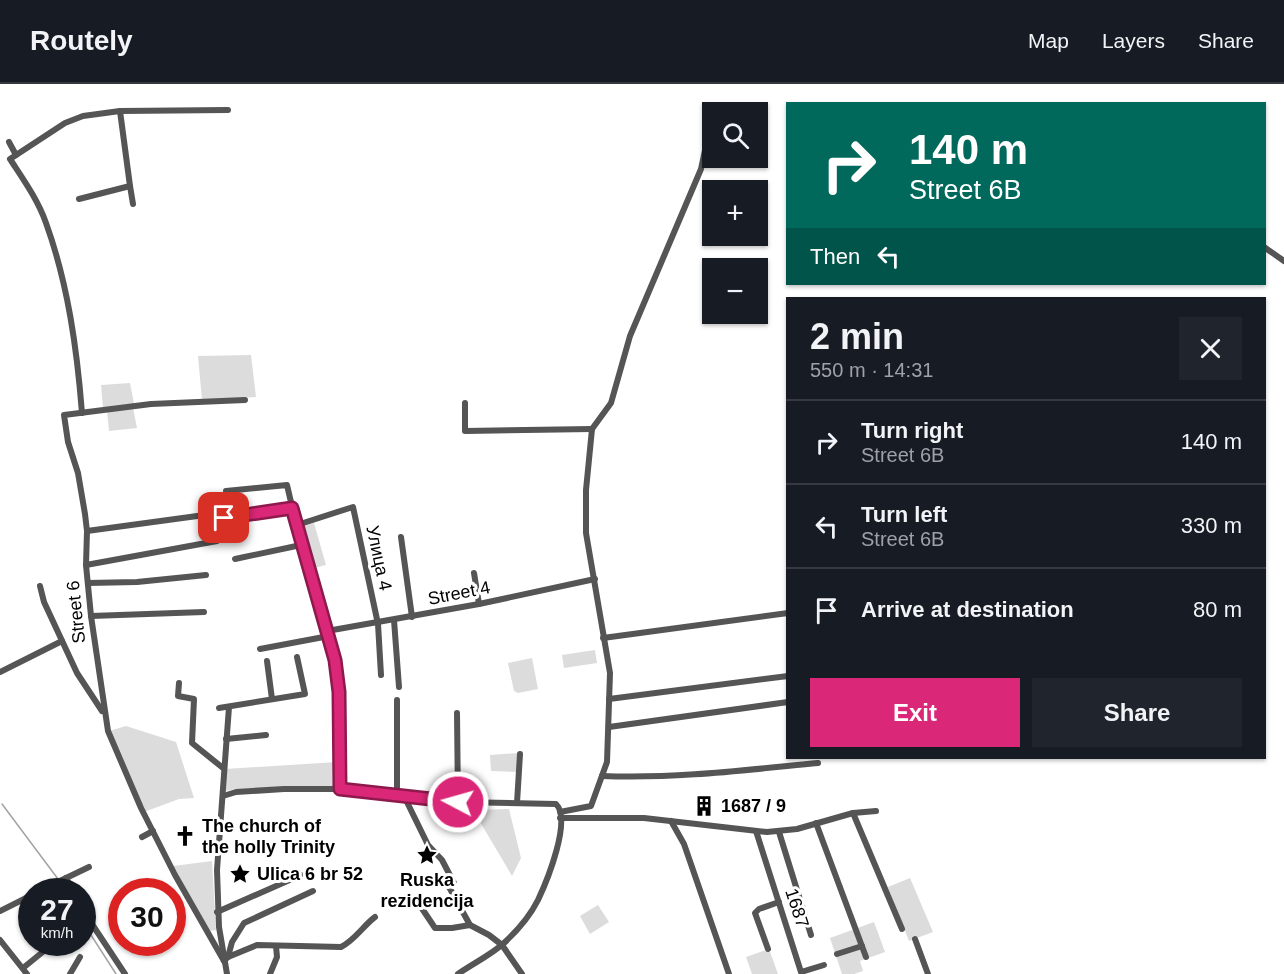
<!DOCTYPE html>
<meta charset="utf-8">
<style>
:root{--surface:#171b24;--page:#20242c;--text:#f1f3f6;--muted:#9ea1a6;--line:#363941;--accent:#db2777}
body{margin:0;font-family:Arial,sans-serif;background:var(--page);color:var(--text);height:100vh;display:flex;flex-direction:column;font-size:22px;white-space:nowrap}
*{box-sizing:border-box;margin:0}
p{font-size:20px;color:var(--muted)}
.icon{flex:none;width:33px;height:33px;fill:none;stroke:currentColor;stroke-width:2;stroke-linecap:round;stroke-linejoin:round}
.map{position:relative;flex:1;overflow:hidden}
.side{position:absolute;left:786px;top:213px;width:480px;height:462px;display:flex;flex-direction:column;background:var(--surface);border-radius:0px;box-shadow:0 2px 4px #0004}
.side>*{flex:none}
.guide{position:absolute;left:786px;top:18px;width:480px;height:183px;border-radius:0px;box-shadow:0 2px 4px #0004;background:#00695c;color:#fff;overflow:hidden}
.fabs{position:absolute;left:702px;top:18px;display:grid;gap:12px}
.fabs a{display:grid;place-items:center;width:66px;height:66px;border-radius:0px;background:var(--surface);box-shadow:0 2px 4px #0004;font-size:30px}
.speed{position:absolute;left:18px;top:794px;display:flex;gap:12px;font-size:30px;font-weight:700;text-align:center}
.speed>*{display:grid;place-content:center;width:78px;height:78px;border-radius:50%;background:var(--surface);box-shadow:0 2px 4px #0004;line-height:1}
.speed small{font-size:15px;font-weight:400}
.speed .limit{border:9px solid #d22;background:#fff;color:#111}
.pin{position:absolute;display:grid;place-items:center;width:51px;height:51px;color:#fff;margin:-26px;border-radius:12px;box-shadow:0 3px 9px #0006}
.me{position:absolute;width:66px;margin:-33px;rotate:276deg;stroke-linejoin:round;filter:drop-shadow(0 0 4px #0008)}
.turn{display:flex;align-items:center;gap:21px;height:126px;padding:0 24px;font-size:27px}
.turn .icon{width:78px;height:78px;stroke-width:2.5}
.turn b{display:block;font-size:42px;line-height:51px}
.then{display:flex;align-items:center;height:57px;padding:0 24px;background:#0003;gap:12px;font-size:22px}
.round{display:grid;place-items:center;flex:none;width:63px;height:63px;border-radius:0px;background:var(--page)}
.summary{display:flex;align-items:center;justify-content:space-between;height:102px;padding:0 24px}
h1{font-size:36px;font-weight:700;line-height:45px}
.cta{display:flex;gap:12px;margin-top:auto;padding:12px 24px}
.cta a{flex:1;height:69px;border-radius:0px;background:var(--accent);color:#fff;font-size:24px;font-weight:700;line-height:69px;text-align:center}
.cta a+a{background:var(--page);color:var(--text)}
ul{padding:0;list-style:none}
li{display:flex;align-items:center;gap:18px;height:84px;padding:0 24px;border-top:2px solid var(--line)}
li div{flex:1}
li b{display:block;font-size:22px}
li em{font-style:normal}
header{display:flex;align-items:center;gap:36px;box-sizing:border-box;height:84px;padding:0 30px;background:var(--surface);border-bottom:2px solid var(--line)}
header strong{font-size:28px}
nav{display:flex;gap:33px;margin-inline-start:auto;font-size:21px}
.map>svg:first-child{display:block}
.green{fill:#dcdcdc}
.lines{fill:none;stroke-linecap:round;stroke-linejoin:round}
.stream{stroke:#a3a3a3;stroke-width:1.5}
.minor{stroke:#555;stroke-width:6}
.route-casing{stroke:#8e194d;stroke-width:15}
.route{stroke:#db2777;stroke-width:10}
.labels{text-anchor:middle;stroke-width:6;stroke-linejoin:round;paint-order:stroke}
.street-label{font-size:18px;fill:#000;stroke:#fff}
.poi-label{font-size:18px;font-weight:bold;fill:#000;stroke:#fff;text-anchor:start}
</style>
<header>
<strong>Routely</strong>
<nav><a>Map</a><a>Layers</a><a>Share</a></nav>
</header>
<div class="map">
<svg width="1284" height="890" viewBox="0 0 1284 890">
<rect width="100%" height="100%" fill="#fff"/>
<!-- green -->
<g class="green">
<path d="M251,271L256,313L202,316L198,272Z"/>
<path d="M130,299L134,320L103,324L101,301Z"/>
<path d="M133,324L137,344L109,347L107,327Z"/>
<path d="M314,439L326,481L310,485L299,443Z"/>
<path d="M595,566L597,579L564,584L562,571Z"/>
<path d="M532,574L538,605L518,609L514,607L508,579Z"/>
<path d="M126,642L176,658L194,714L179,715L144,728L109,647Z"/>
<path d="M518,669V688L491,687L490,671Z"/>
<path d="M337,678L338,698L334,702L236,705L225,707V685Z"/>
<path d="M509,725L521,774L512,792L473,726Z"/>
<path d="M212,777L216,846L209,847L173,782Z"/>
<path d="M910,794L933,848L909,857L888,803Z"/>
<path d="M598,821L609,838L590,850L580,832Z"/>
<path d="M874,838L885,868L860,877L863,887L854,890H842L830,854Z"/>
<path d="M769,865L778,890H752L746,873Z"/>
</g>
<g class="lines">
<!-- stream -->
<g class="stream">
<path d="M2,720L58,795"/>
<path d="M61,800L65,807"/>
<path d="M82,837L116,890"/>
</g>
<!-- minor -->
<g class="minor">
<path d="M714,28L716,25"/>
<path d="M9,58L16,71"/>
<path d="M130,102L133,120"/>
<path d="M79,115L130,102L120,27"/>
<path d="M1264,163L1284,177"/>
<path d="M465,319V347L592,345"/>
<path d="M82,329C77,265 68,200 46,139C38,116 23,95 10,75L65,39L83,32L120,27L228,26"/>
<path d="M226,407L287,401L301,461L335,576L339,608L340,705"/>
<path d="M224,434L292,424"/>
<path d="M297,441L353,423L378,540L381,591"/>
<path d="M87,447L212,430"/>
<path d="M401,453L412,533"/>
<path d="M235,475L301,461"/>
<path d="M86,481L217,457"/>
<path d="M474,489L479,520"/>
<path d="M88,499L137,498L206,491"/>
<path d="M40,502L44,518L77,589L102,627"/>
<path d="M91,532L204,528"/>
<path d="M394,536L399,603"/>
<path d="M327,547L479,520L595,495"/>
<path d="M603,554L788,529"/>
<path d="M260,565L329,552"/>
<path d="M267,577L272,615"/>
<path d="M0,588L62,557"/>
<path d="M179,599L178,612L194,615L192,659L223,684"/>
<path d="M609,615L788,592"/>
<path d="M397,616V712"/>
<path d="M219,624L305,610L297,573"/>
<path d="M457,629L458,718"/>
<path d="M609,643L788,618"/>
<path d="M226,655L266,651"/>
<path d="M602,692C674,695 746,686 818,679"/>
<path d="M223,712L236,708L284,705H340L458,718L556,720C572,736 547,797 538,816C530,832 517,847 504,859C491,871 472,880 458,890"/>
<path d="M404,712L428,761L442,776L454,799"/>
<path d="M517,719L520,670"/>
<path d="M560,728L591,722L607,678L610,589L586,449V406L592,345L611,319L630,252L701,85L712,33"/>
<path d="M853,729L902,845"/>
<path d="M560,734H644L767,748L797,745L853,729L876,727"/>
<path d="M671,737L684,760L729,890"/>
<path d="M816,739L866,873"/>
<path d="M756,747L801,888L824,881"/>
<path d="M779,748L811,851"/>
<path d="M142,753L153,747"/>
<path d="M66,794L73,807"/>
<path d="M449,803L470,841L489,851L502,861L522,890"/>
<path d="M39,807L89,783"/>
<path d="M417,817L435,844H452L470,841"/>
<path d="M82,825L125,890"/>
<path d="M0,827L32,811"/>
<path d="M217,828L301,791"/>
<path d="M915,855L928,890"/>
<path d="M0,856L27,890"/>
<path d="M768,865L755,829L759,825L779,818"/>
<path d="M837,870L862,862"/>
<path d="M228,873L232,858L244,839L313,807"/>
<path d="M224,877L175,791L141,724L108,647L91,532L86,481L87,447L85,430L78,389L68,358L64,331L151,320L245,316"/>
<path d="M224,877L228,873L257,861L341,863C355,856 363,842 375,833"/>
<path d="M23,884L55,858"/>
<path d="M70,890L80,873"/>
<path d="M227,890L219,843L217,786L229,623"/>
<path d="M270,890L277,873L276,862"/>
</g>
</g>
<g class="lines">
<!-- route casing -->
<g class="route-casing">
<path id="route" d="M224,434L292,424L335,576L339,608L340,705L458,718"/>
</g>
<!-- route -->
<use href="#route" class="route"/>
</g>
<!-- icons -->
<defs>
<g id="building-bare" transform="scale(1.62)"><path d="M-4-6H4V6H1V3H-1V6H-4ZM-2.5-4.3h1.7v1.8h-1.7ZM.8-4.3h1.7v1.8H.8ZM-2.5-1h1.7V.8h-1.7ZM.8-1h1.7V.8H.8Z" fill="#000" stroke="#fff" stroke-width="2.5" paint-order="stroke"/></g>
<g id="church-bare" transform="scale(1.62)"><path d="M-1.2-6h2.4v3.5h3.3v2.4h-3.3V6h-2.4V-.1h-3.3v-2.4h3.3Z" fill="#000" stroke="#fff" stroke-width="2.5" paint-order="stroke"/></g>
<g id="sight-bare" transform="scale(1.62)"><path d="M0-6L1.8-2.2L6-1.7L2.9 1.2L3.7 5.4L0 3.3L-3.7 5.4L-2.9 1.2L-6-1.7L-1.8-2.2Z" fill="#000" stroke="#fff" stroke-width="2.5" paint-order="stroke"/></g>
</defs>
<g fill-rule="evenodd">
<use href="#building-bare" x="704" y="722"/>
<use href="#church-bare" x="185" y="752"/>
<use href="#sight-bare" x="427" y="771"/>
<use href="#sight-bare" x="240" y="790"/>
</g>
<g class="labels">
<!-- street labels -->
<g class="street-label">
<text transform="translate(379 474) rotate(78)" y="6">Улица 4</text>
<text transform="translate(459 509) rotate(-11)" y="6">Street 4</text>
<text transform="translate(76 528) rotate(-96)" y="6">Street 6</text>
<text transform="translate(797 824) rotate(72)" y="6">1687</text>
</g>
<!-- poi labels -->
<g class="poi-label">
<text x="721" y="728">1687 / 9</text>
<text x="202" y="748">Тhe church of<tspan x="202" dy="21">the holly Trinity</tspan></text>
<text x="257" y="796">Ulica 6 br 52</text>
<text x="427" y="802" text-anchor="middle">Ruska<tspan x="427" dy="21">rezidencija</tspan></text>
</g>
</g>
</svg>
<div class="fabs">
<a><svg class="icon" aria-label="search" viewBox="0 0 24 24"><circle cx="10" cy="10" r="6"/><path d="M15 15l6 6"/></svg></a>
<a>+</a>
<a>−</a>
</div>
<div class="speed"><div>27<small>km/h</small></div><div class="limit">30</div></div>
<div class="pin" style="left:224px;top:434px;background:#d93025"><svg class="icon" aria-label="arrive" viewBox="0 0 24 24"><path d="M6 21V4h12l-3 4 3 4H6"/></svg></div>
<svg class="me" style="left:458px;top:718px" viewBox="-20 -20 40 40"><circle r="17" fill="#db2777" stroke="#fff" stroke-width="3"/><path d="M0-11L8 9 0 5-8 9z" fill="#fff"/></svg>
<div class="guide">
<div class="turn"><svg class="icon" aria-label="right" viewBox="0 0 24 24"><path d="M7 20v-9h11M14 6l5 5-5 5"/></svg><div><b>140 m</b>Street 6B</div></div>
<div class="then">Then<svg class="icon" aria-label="left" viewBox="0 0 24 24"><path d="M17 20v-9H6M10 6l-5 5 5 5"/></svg></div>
</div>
<section class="side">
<div class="summary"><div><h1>2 min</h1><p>550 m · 14:31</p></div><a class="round"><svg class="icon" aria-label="close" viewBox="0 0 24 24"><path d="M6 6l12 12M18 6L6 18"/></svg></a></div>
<ul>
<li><svg class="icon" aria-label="right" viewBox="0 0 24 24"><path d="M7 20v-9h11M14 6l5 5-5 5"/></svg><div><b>Turn right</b><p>Street 6B</p></div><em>140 m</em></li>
<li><svg class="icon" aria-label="left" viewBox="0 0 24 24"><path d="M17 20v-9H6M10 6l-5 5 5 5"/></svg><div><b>Turn left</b><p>Street 6B</p></div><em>330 m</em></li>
<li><svg class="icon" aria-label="arrive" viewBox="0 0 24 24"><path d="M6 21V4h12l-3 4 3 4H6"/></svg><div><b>Arrive at destination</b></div><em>80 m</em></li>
</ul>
<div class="cta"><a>Exit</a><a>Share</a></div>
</section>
</div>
